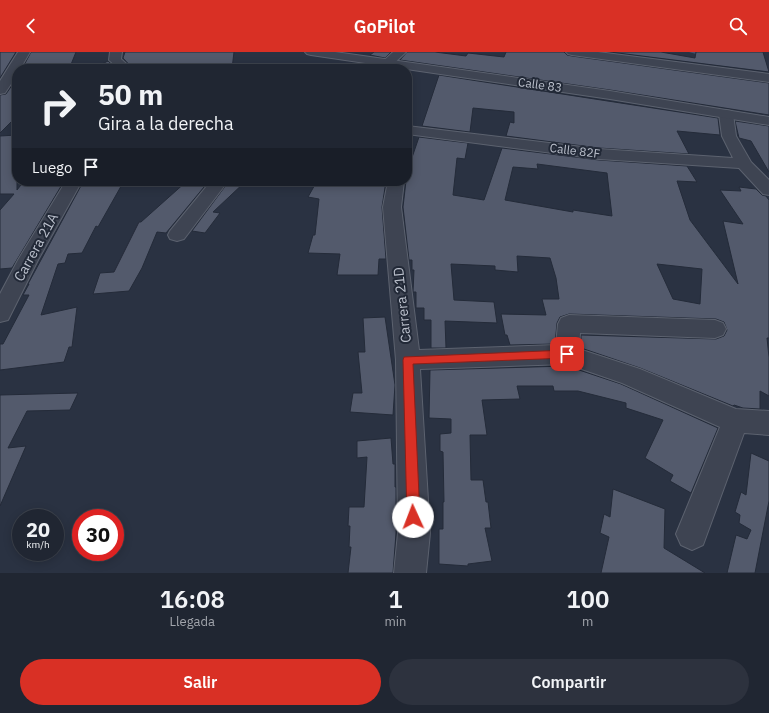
<!DOCTYPE html>
<html lang="es">
<style>
:root{--surface:#202632;--page:#2d323e;--text:#f1f3f6;--muted:#a2a5ac;--line:#3d434d;--accent:#d93025}
body{margin:0;font-family:"IBM Plex Sans",sans-serif;background:var(--page);color:var(--text);height:100vh;display:flex;flex-direction:column;font-size:15px;white-space:nowrap}
*{box-sizing:border-box;margin:0}
p{font-size:13px;color:var(--muted)}
.icon{flex:none;width:22px;height:22px;fill:none;stroke:currentColor;stroke-width:2;stroke-linecap:round;stroke-linejoin:round}
.map{position:relative;height:521px;overflow:hidden}
.sheet{display:flex;flex-direction:column;background:var(--surface);flex:1}
.sheet>*{flex:none}
.guide{position:absolute;left:12px;top:12px;width:400px;height:122px;border-radius:16px;box-shadow:0 2px 10px #0003,0 0 0 1px var(--line);background:#202632;color:var(--text);overflow:hidden}
.speed{position:absolute;left:12px;top:457px;display:flex;gap:8px;font-size:20px;font-weight:700;text-align:center}
.speed>*{display:grid;place-content:center;width:52px;height:52px;border-radius:50%;background:var(--surface);box-shadow:0 2px 10px #0003,0 0 0 1px var(--line);line-height:1}
.speed small{font-size:10px;font-weight:400}
.speed .limit{border:6px solid #d22;background:#fff;color:#111}
.pin{position:absolute;display:grid;place-items:center;width:34px;height:34px;color:#fff;margin:-17px;border-radius:8px;box-shadow:0 2px 6px #0006}
.me{position:absolute;width:44px;margin:-22px;rotate:358deg;stroke-linejoin:round;filter:drop-shadow(0 0 3px #0008)}
.turn{display:flex;align-items:center;gap:14px;height:84px;padding:0 20px;font-size:18px}
.turn .icon{width:52px;height:52px;stroke-width:2.5}
.turn b{display:block;font-size:28px;line-height:34px}
.then{display:flex;align-items:center;height:38px;padding:0 20px;background:#0003;gap:8px;font-size:15px}
.eta{display:flex;justify-content:space-evenly;align-items:center;height:68px;text-align:center}
.eta b{font-size:24px;font-weight:600;line-height:28px}
.primary-button{display:flex;gap:8px;margin-top:auto;padding:8px 20px}
.primary-button a{flex:1;height:46px;border-radius:24px;background:var(--accent);color:#fff;font-size:16px;font-weight:600;line-height:46px;text-align:center}
.primary-button a+a{background:var(--page);color:var(--text)}
header{display:flex;justify-content:space-between;align-items:center;height:52px;padding:0 20px;background:var(--accent);color:#fff;font-size:18px;font-weight:600}
.map>svg:first-child{display:block}
.lines{fill:none;stroke-linecap:round;stroke-linejoin:round}
.stream{fill:#43506b;fill-rule:evenodd}
.building{fill:#535a6c;stroke:#242b39;fill-rule:evenodd}
.minor-casing{stroke:#5c626f;stroke-width:2}
.tertiary-casing{stroke:#5c626f;stroke-width:2}
.minor{fill:#3e4452;fill-rule:evenodd}
.tertiary{fill:#3e4452;fill-rule:evenodd}
.route{fill:#d93025;stroke:#8d1f18}
.labels{text-anchor:middle;stroke-width:4;stroke-linejoin:round;paint-order:stroke}
.far-street-label{font-size:12px;fill:#bbc0cc;stroke:#222937}
.street-label{font-size:14px;fill:#bbc0cc;stroke:#222937}
</style>
<header><svg class="icon" aria-label="back" viewBox="0 0 24 24"><path d="M15 5l-7 7 7 7"/></svg>GoPilot<svg class="icon" aria-label="search" viewBox="0 0 24 24"><circle cx="10" cy="10" r="6"/><path d="M15 15l6 6"/></svg></header>
<div class="map">
<svg width="769" height="521" viewBox="0 0 769 521">
<rect width="100%" height="100%" fill="#2a3242"/>
<g class="lines">
<!-- stream -->
<path class="stream" d="M689,0H695L705,3L703,4Z"/>
</g>
<!-- building -->
<g class="building">
<path d="M0,0H16L0,26Z"/>
<path d="M31,0H76L70,15L22,17Z"/>
<path d="M125,0H234L232,17H133L123,6Z"/>
<path d="M374,0H391L385,6L370,3Z"/>
<path d="M407,0H435L466,4L468,1L504,5L506,0H564L567,3L572,4L769,31V63L610,38L400,8Z"/>
<path d="M610,0H661L695,6L696,0H763L769,20Z"/>
<path d="M108,9L117,17H92Z"/>
<path d="M439,23L718,66L720,83L677,79L689,102L599,96L506,84L510,70L514,71V60L473,56L470,80L422,74Z"/>
<path d="M17,26V64L0,81V43L6,42Z"/>
<path d="M735,69L769,74V120L751,89L739,86Z"/>
<path d="M17,83V138L24,129H58L57,131H63L12,216L0,217V158L14,142H0V84Z"/>
<path d="M419,85L468,91L465,107L457,106L453,143L484,148L502,96L599,108L687,114L697,130L677,129L690,168L738,232L723,169L743,172L720,138L741,139L739,135L756,137L762,143L766,144L769,148V286H767L769,305V344L760,339V357L743,356L734,353L733,354L640,316L581,296V283L716,287L724,284L727,278L724,270L716,267L569,262L560,265L557,271L555,292L510,293L507,283H505L501,262L546,263L542,247H559L556,226L550,206L517,204L518,220L495,218V214L451,212L454,248L494,250L497,271L445,269L446,296H431V268H424V256H416V240H413L414,218H412V208H409L403,155L407,120ZM537,112L607,121L612,164L573,158V160L505,148L513,115L538,117ZM657,212L702,217L700,252L673,247Z"/>
<path d="M124,129L98,175L96,174L82,201L68,202L65,211L58,212L41,263L77,255L72,295H69L64,310L0,318V292H3L29,243H23L29,232H28L83,130Z"/>
<path d="M187,129H209L166,181L157,180L142,216L129,239L93,242L100,221L114,220L139,170H141Z"/>
<path d="M229,129H246L213,160L220,161L205,181L192,179Z"/>
<path d="M317,129L354,132L355,129H386L382,155L386,207H379L378,223H337L340,202L308,201L313,183H315L319,147L308,145Z"/>
<path d="M385,265L395,333L393,363L350,360L353,341H362L358,300H365L363,266Z"/>
<path d="M567,314L621,332L718,376L691,441L670,429L673,423L645,406L663,368L626,356V351L578,339H554L553,334H517L520,347L482,348L487,383H470L471,428H483L486,450H488L491,476H485L492,509L468,512V514L439,512V477H443V450H444L443,400L440,399V382L451,381V367L429,366L430,318Z"/>
<path d="M78,341L70,358L27,359L8,396L26,394L0,454V343Z"/>
<path d="M391,386L393,412H395V435H396V481L393,521H348L351,495H349L350,474H348L349,455H364L367,405L357,406V389Z"/>
<path d="M751,401L769,409V449L755,521H727L736,483L747,487L751,478L739,471L740,463L735,460L741,440L746,443Z"/>
<path d="M613,437L665,457L664,496L705,521H601L609,485L600,481L604,462L610,465Z"/>
</g>
<g class="lines">
<!-- minor casing -->
<g class="minor-casing">
<g id="minor">
<path d="M110,0H122L121,7L132,17H119L109,8Z"/>
<path d="M393,0H406L388,17H375Z"/>
<path d="M566,0H598L769,22V30L572,3L568,2Z"/>
<path d="M726,58L731,59L733,62L736,84L751,110L769,128V143L763,142L739,116L599,107L407,82V74L599,97L733,106L722,84L719,62L721,59Z"/>
<path d="M66,129H82L38,208L8,268L0,270V242L18,208Z"/>
<path d="M211,129H228L184,187L177,189L170,187L168,183L170,179Z"/>
<path d="M388,129H404L401,155L419,298L556,293L558,272L561,266L569,263L715,268L723,271L726,277L723,283L715,286L580,281L579,297L640,317L736,357L769,359V383L744,381L703,493L692,498L681,493L676,482L720,375L622,331L567,312L420,317L430,481L426,521H394L398,481L396,308L383,155Z"/>
</g>
</g>
<!-- tertiary casing -->
<g class="tertiary-casing">
<g id="tertiary">
<path d="M18,0H30L20,17H17V23L5,41L0,42V29Z"/>
<path d="M305,0H335L610,39L769,65V73L610,47L311,3L307,2Z"/>
</g>
</g>
<!-- minor -->
<use href="#minor" class="minor"/>
<!-- tertiary -->
<use href="#tertiary" class="tertiary"/>
</g>
<!-- route -->
<path class="route" d="M567,298L570,299L572,302L570,305L567,306L413,312L420,465L418,469L413,471L409,469L407,465L403,308L404,305Z"/>
<g class="labels">
<!-- far-street labels -->
<g class="far-street-label">
<text transform="translate(540 33) rotate(8)" y="4">Calle 83</text>
<text transform="translate(575 99) rotate(7)" y="4">Calle 82F</text>
</g>
<!-- street labels -->
<g class="street-label">
<text transform="translate(36 195) rotate(-61)" y="5">Carrera 21A</text>
<text transform="translate(402 253) rotate(-96)" y="5">Carrera 21D</text>
</g>
</g>
</svg>
<div class="speed"><div>20<small>km/h</small></div><div class="limit">30</div></div>
<div class="pin" style="left:567px;top:302px;background:#d93025"><svg class="icon" aria-label="arrive" viewBox="0 0 24 24"><path d="M6 21V4h12l-3 4 3 4H6"/></svg></div>
<svg class="me" style="left:413px;top:465px" viewBox="-20 -20 40 40"><circle r="19" fill="#fff"/><path d="M0-13L10 11 0 6-10 11z" fill="#d93025"/></svg>
<div class="guide">
<div class="turn"><svg class="icon" aria-label="right" viewBox="0 0 24 24"><path d="M7 20v-9h11M14 6l5 5-5 5"/></svg><div><b>50 m</b>Gira a la derecha</div></div>
<div class="then">Luego<svg class="icon" aria-label="arrive" viewBox="0 0 24 24"><path d="M6 21V4h12l-3 4 3 4H6"/></svg></div>
</div>
</div>
<section class="sheet">
<div class="eta">
<div><b>16:08</b><p>Llegada</p></div>
<div><b>1</b><p>min</p></div>
<div><b>100</b><p>m</p></div>
</div>
<div class="primary-button"><a>Salir</a><a>Compartir</a></div>
</section>
